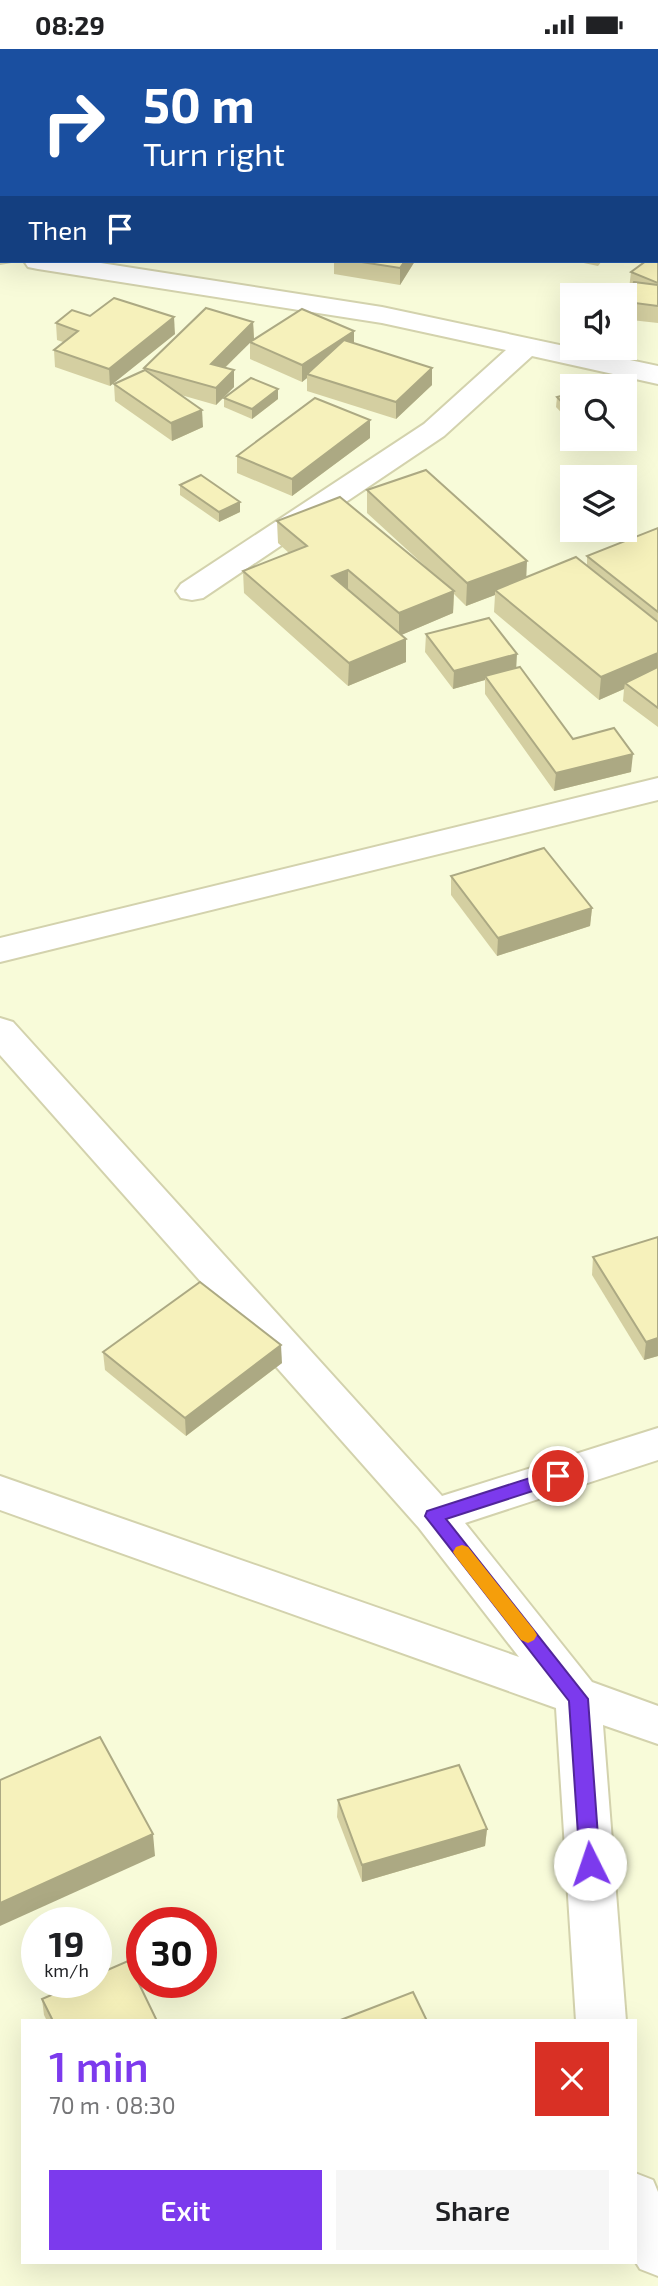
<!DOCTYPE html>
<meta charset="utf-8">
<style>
:root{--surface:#fff;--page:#f6f6f6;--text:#202124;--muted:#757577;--accent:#7c3aed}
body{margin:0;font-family:"Exo 2",sans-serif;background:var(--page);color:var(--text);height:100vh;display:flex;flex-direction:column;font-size:26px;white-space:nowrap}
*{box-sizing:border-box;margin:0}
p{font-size:23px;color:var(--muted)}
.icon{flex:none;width:38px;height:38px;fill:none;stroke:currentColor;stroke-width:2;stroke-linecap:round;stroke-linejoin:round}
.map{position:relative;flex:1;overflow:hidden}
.panel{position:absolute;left:21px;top:1970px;width:616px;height:245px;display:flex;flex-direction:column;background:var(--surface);border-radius:0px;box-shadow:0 7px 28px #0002}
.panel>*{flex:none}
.guide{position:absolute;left:0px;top:0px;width:658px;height:214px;box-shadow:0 7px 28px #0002;background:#1a4fa0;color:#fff;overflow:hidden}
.controls{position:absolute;left:560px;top:234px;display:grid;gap:14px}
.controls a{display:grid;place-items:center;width:77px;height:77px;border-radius:0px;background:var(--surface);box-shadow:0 7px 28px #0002;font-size:35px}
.speed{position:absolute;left:21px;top:1858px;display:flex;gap:14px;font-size:35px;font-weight:700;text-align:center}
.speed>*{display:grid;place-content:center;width:91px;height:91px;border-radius:50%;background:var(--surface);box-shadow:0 7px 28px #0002;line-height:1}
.speed small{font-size:18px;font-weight:400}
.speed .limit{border:10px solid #d22;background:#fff;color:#111}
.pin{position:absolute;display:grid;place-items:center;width:60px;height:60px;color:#fff;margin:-30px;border:4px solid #fff;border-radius:50%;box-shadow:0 2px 7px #0007}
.me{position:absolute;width:77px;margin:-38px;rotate:356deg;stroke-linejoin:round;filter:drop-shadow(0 0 5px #0008)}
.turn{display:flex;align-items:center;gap:24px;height:147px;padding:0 28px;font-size:32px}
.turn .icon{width:91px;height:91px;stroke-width:2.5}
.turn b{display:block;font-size:49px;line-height:60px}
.then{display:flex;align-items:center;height:66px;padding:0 28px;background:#0003;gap:14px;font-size:26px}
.round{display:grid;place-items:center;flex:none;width:74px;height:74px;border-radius:0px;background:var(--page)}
.summary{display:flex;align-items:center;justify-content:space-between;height:119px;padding:0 28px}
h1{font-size:42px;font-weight:600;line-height:52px;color:var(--accent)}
.action{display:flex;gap:14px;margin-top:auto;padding:14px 28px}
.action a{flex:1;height:80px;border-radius:0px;background:var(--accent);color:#fff;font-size:28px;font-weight:600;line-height:80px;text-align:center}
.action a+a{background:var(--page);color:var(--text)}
.status{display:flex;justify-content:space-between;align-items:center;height:49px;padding:0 35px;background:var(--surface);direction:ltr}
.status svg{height:19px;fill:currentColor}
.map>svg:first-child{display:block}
.residential{fill:#f8fbd9;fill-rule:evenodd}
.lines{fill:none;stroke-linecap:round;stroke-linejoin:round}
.minor-casing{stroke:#d3d2ad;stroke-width:4}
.minor{fill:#fff;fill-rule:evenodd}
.wall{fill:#d4cfa1}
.shaded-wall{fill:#aca983}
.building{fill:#f6f1bb;stroke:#aca983;stroke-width:2}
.route{fill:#7c3aed;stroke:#51269a;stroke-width:2}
.slow{fill:#f59e0b}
</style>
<div class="status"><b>08:29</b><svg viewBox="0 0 49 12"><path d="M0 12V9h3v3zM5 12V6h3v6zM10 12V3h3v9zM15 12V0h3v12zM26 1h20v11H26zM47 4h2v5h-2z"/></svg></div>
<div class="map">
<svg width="658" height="2237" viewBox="0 0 658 2237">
<rect width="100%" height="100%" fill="#fbfee6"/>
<!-- residential -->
<path class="residential" d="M0,0H658V2237H0ZM2,2H656V212H2ZM572,247H625V299H572ZM572,338H625V390H572ZM572,429H625V481H572ZM37,1874H96V1934H37ZM142,1874H201V1934H142ZM23,1972H635V2214H23Z"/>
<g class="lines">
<!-- minor casing -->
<g class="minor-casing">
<g id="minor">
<path d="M225,0H252L224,2Z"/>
<path d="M338,0H362L363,2H339Z"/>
<rect x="656" y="48" width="2" height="16"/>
<path d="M2,95V111L0,112V96Z"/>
<path d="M0,198L2,212H11L0,214Z"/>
<path d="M24,212H88L382,258L658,317V335L532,307L444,387L203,549L192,551L181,549L176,542L181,535L424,375L506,301L382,274L38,220L28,218Z"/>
<path d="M658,729V751L0,913V889Z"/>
<path d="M0,969L13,973L442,1447L658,1379V1411L465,1474L592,1633L658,1657V1695L603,1676L626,1972H576L556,1659L0,1461V1427L519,1608L419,1479L0,1006Z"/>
<path d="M635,2124L653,2131L658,2143V2227L640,2220L635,2212Z"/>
</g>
</g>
<!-- minor -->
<use href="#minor" class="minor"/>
</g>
<!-- wall -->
<g class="wall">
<rect x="357" y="0" width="74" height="2"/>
<rect x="535" y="0" width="73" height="2"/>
<path d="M658,0V40H656V2Z"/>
<path d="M658,203V274L631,271L627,259L631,241L629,240L631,223Z"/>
<path d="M334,212H415L400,236L334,225Z"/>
<path d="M574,212H602L598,217Z"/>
<path d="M90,267L175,285L110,337L55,318L54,301L63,293L57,291L56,274Z"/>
<path d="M253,273L254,290L354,282V294L432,319V336L396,370L307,342V329L302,333L250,310V293L225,319L234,338L216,356L181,346L203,378L172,392L115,352L114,335L144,322V319Z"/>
<path d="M572,344V375L556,358L557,348Z"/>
<path d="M224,349L278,350L252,370L224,358Z"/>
<path d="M370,389L292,447L237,424V407Z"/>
<path d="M180,436L240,453V463L219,473L180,446Z"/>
<path d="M367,441L526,528L587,517V507L658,479V678L623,652L624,640L599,651L494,563L495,546L466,557L454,545L453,564L401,586L406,613L348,637L244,544L243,522L289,504L278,494L277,472L426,518L367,464Z"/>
<path d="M426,585L517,619L573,690L631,723L554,742L485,645V631L453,640L425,603Z"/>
<path d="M451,827L592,859L590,877L497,907L451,846Z"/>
<path d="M658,1188V1307L644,1311L592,1226L593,1208Z"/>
<path d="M103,1303L282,1314L186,1387L105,1321Z"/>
<path d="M338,1751L487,1780L485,1797L362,1833L337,1768Z"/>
<path d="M42,1950L157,1972H47L44,1966Z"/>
</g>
<!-- shaded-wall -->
<g class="shaded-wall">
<path d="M103,0H119L113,2H103Z"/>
<path d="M177,0H194L186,2H177Z"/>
<path d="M419,0H431V2H418Z"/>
<path d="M507,0H517L516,2H506Z"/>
<path d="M0,45H2V61L0,62Z"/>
<path d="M405,212H415L400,236V219Z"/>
<path d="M632,261L631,271L625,276V267Z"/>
<path d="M174,268L175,285L110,337L109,320Z"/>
<path d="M253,273L254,290L211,332V315Z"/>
<path d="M354,282V299L307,325V329L302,333V316Z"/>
<path d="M432,319V336L396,370V353Z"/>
<path d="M234,321V338L216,356V339Z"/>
<path d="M278,340V350L252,370V360Z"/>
<path d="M202,361L203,378L172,392L171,374Z"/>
<path d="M370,371V389L292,447V430Z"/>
<path d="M240,453V463L219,473V463Z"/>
<path d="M527,512L526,535L495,541V546L466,557L467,534Z"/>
<path d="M348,521V543L332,527Z"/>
<path d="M454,542L453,564L399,587V564Z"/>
<path d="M406,590V613L348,637L349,614Z"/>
<path d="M658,604V626L625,634L624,640L599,651L601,628Z"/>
<path d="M517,605L516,623L485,627V631L453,640L454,622Z"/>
<path d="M633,705L631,723L554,742L556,724Z"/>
<path d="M592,859L590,877L497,907L498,889Z"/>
<path d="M658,1289V1307L644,1311L646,1293Z"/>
<path d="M281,1296L282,1314L186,1387L185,1369Z"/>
<path d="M487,1780L485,1797L362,1833V1816Z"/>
<path d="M153,1785L155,1807L0,1877V1854Z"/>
</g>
<!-- building -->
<g class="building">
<path d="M12,0H67L68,2H3Z"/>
<path d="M250,0H273L274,2H239Z"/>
<path d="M384,0H419L418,2H394Z"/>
<path d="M469,0H507L506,2H467Z"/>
<path d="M565,0H603L602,2H565Z"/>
<path d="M618,0H658V24L656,23V2H617Z"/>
<path d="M0,4L2,6V45H0Z"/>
<path d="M658,203V234L631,223L646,212H656V204Z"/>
<path d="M355,212H405L400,219Z"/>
<path d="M634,233L658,236V257L627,253Z"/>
<path d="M114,249L174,268L109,320L54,301L78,282L56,274L72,261L90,267Z"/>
<path d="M625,258L632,261L625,267Z"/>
<path d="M206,259L253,273L211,315L234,321L216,339L144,319Z"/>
<path d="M302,260L354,282L302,316L250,293Z"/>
<path d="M344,291L432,319L396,353L307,325Z"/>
<path d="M145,321L202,361L171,374L114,335Z"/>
<path d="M251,329L278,340L252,360L224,349Z"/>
<path d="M572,344V364L557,348Z"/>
<path d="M315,349L370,371L292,430L237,407Z"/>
<path d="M426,421L527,512L467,534L367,441Z"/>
<path d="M201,426L240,453L219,463L180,436Z"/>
<path d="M340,448L454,542L399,564L348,521L332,527L406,590L349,614L243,522L307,497L277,472Z"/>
<path d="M658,479V563L587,507Z"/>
<path d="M576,508L658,573V604L601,628L495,541Z"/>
<path d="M489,569L517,605L454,622L426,585Z"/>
<path d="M520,618L573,690L614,679L633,705L556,724L485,627Z"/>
<path d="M658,618V659L625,634Z"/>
<path d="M544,799L592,859L498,889L451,827Z"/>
<path d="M658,1188V1289L646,1293L593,1208Z"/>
<path d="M200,1233L281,1296L185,1369L103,1303Z"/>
<path d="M100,1688L153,1785L0,1854V1731Z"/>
<path d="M459,1716L487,1780L362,1816L338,1751Z"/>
<path d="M128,1912L157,1972H53L42,1950L79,1934H96V1926Z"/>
<path d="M413,1943L427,1972H338Z"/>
</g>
<!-- route -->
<path class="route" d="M558,1420L564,1422L567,1427L564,1432L446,1470L588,1650L600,1815L597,1821L590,1824L583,1821L580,1815L569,1652L425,1467L427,1462Z"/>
<!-- slow -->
<path class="slow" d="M462,1496L468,1498L534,1581L537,1586L534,1591L528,1594L521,1591L456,1508L453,1503L456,1498Z"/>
</svg>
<div class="controls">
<a><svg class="icon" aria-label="sound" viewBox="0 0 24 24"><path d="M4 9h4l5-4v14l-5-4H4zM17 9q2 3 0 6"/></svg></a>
<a><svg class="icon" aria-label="search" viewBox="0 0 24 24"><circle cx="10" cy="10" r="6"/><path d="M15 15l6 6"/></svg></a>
<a><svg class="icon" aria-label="layers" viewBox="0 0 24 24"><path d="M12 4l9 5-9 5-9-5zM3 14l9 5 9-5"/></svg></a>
</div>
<div class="speed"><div>19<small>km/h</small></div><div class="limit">30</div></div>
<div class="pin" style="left:558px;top:1427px;background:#d93025"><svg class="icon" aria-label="arrive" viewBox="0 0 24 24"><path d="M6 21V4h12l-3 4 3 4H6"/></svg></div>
<svg class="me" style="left:590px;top:1815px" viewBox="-20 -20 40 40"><circle r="19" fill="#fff"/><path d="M0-13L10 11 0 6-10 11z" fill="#7c3aed"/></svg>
<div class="guide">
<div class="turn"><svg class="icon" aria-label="right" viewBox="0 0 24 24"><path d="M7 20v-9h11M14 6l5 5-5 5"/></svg><div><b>50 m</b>Turn right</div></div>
<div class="then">Then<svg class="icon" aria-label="arrive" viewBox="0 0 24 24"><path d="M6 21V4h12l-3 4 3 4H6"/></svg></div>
</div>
<section class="panel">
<div class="summary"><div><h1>1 min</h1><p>70 m · 08:30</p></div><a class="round" style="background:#d93025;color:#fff"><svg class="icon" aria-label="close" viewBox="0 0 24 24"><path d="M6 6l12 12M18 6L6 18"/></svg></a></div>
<div class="action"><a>Exit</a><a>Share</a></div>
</section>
</div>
